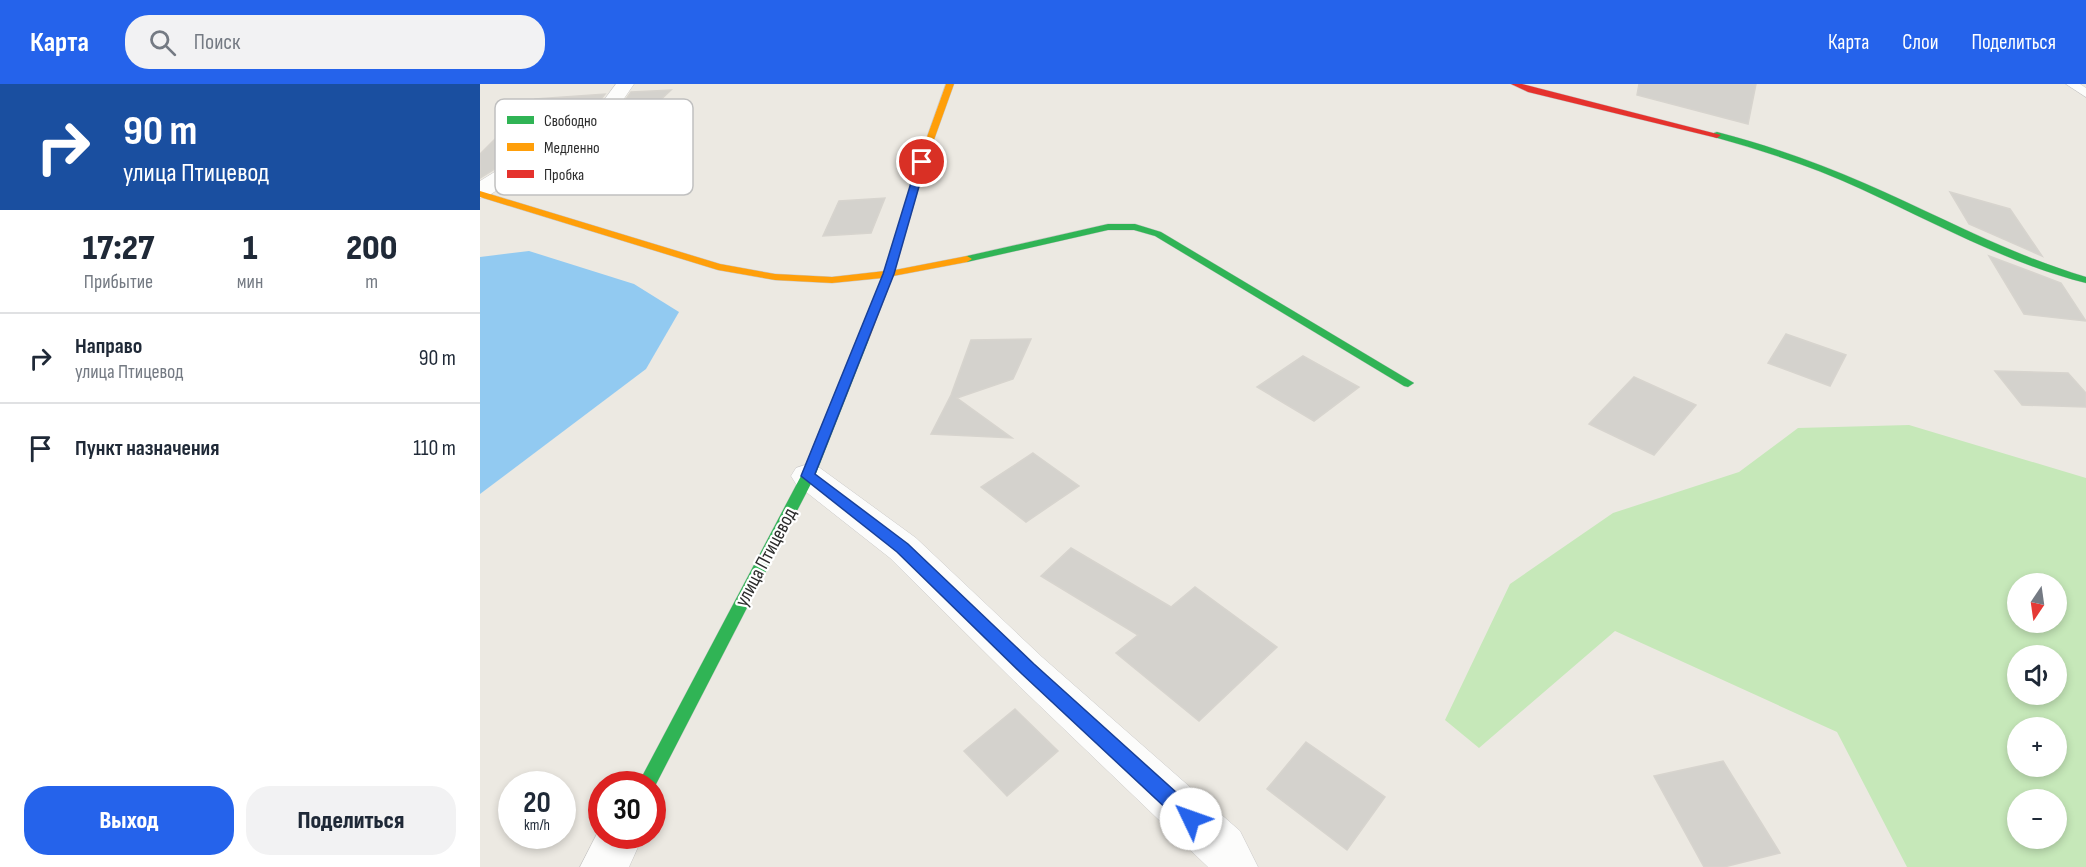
<!DOCTYPE html>
<html lang="ru">
<meta charset="utf-8">
<style>
:root{--surface:#fff;--page:#f2f2f3;--text:#1f2937;--muted:#747a83;--line:#e0e1e3;--accent:#2563eb}
body{margin:0;font-family:"Sofia Sans Condensed",sans-serif;background:var(--page);color:var(--text);height:100vh;display:flex;flex-direction:column;font-size:22px;white-space:nowrap}
*{box-sizing:border-box;margin:0}
p{font-size:20px;color:var(--muted)}
.icon{flex:none;width:33px;height:33px;fill:none;stroke:currentColor;stroke-width:2;stroke-linecap:round;stroke-linejoin:round}
.map{position:relative;flex:1;overflow:hidden}
.sheet{display:flex;flex-direction:column;background:var(--surface);width:480px}
.sheet>*{flex:none}
.guide{background:#1a4fa0;color:#fff;overflow:hidden}
.needle{width:39px;rotate:193deg}
.fabs{position:absolute;left:1527px;top:489px;display:grid;gap:12px}
.fabs a{display:grid;place-items:center;width:60px;height:60px;border-radius:50%;background:var(--surface);box-shadow:0 3px 9px #0003;font-size:30px}
.speed{position:absolute;left:18px;top:687px;display:flex;gap:12px;font-size:30px;font-weight:700;text-align:center}
.speed>*{display:grid;place-content:center;width:78px;height:78px;border-radius:50%;background:var(--surface);box-shadow:0 3px 9px #0003;line-height:1}
.speed small{font-size:15px;font-weight:400}
.speed .limit{border:9px solid #d22;background:#fff;color:#111}
.pin{position:absolute;display:grid;place-items:center;width:51px;height:51px;color:#fff;margin:-26px;border:3px solid #fff;border-radius:50%;box-shadow:0 2px 6px #0007}
.me{position:absolute;width:66px;margin:-33px;rotate:312deg;stroke-linejoin:round;filter:drop-shadow(0 0 4px #0008)}
.turn{display:flex;align-items:center;gap:21px;height:126px;padding:0 24px;font-size:27px}
.turn .icon{width:78px;height:78px;stroke-width:2.5}
.turn b{display:block;font-size:42px;line-height:51px}
.eta{display:flex;justify-content:space-evenly;align-items:center;height:102px;text-align:center}
.eta b{font-size:36px;font-weight:800;line-height:42px}
.cta{display:flex;gap:12px;margin-top:auto;padding:12px 24px}
.cta a{flex:1;height:69px;border-radius:24px;background:var(--accent);color:#fff;font-size:24px;font-weight:800;line-height:69px;text-align:center}
.cta a+a{background:var(--page);color:var(--text)}
ul{padding:0;list-style:none}
li{display:flex;align-items:center;gap:18px;height:90px;padding:0 24px;border-top:2px solid var(--line)}
li div{flex:1}
li b{display:block;font-size:22px}
li em{font-style:normal}
header{display:flex;align-items:center;gap:36px;box-sizing:border-box;height:84px;padding:0 30px;background:var(--accent);color:#fff}
header strong{font-size:28px}
nav{display:flex;gap:33px;margin-inline-start:auto;font-size:21px}
.search{width:420px;height:54px;background:var(--page);display:flex;align-items:center;gap:15px;box-sizing:border-box;padding:0 21px;border-radius:24px;color:var(--muted);font-size:22px}
main{display:flex;flex:1;min-height:0}
.map>svg:first-child{display:block}
.green{fill:#c6e8b9;fill-rule:evenodd}
.water{fill:#92caf1}
.building{fill:#d4d2cd;stroke:#d7d4ce;stroke-width:1.5}
.lines{fill:none;stroke-linecap:round;stroke-linejoin:round}
.lane-casing{stroke:#c9c8c7;stroke-width:1}
.street-casing{stroke:#c9c8c7;stroke-width:1}
.fast-casing{stroke:#c9c8c7;stroke-width:1}
.slow-casing{stroke:#c9c8c7;stroke-width:1}
.jam-casing{stroke:#c9c8c7;stroke-width:1}
.lane{fill:#fcfcfb;fill-rule:evenodd}
.street{fill:#fcfcfb;fill-rule:evenodd}
.fast{fill:#30b455;fill-rule:evenodd}
.slow{fill:#ff9f0a;fill-rule:evenodd}
.jam{fill:#e5322d;fill-rule:evenodd}
.route{fill:#2563eb;stroke:#184099;stroke-width:1.5}
.labels{text-anchor:middle;stroke-width:4.5;stroke-linejoin:round;paint-order:stroke}
.street-label{font-size:20px;fill:#2d2d2d;stroke:#fff}
.key{fill:#fff;stroke:#c0c0c0;stroke-width:1.5}
.key-label{font-size:16px;fill:#2d2d2d}
</style>
<header>
<strong>Карта</strong>
<div class="search"><svg class="icon" aria-label="search" viewBox="0 0 24 24"><circle cx="10" cy="10" r="6"/><path d="M15 15l6 6"/></svg>Поиск</div>
<nav><a>Карта</a><a>Слои</a><a>Поделиться</a></nav>
</header>
<main>
<section class="sheet">
<div class="guide">
<div class="turn"><svg class="icon" aria-label="right" viewBox="0 0 24 24"><path d="M7 20v-9h11M14 6l5 5-5 5"/></svg><div><b>90 m</b>улица Птицевод</div></div>
</div>
<div class="eta">
<div><b>17:27</b><p>Прибытие</p></div>
<div><b>1</b><p>мин</p></div>
<div><b>200</b><p>m</p></div>
</div>
<ul>
<li><svg class="icon" aria-label="right" viewBox="0 0 24 24"><path d="M7 20v-9h11M14 6l5 5-5 5"/></svg><div><b>Направо</b><p>улица Птицевод</p></div><em>90 m</em></li>
<li><svg class="icon" aria-label="arrive" viewBox="0 0 24 24"><path d="M6 21V4h12l-3 4 3 4H6"/></svg><div><b>Пункт назначения</b></div><em>110 m</em></li>
</ul>
<div class="cta"><a>Выход</a><a>Поделиться</a></div>
</section>
<div class="map">
<svg width="1606" height="783" viewBox="0 0 1606 783">
<rect width="100%" height="100%" fill="#ece9e2"/>
<!-- green -->
<path class="green" d="M1429,341L1606,394V783H1427L1357,648L1135,547L999,664L965,636L1030,500L1133,429L1259,388L1318,344ZM1538,500H1576V538H1538ZM1538,572H1576V610H1538ZM1538,644H1576V682H1538ZM1538,716H1576V754H1538Z"/>
<!-- water -->
<path class="water" d="M49,167L154,200L199,228L166,285L0,410V173Z"/>
<!-- building -->
<g class="building">
<path d="M1159,0H1276L1268,40L1157,11Z"/>
<path d="M191,6L157,38L202,42L105,107L29,101L133,34L151,8Z"/>
<path d="M125,10L116,22L0,94V70L55,15Z"/>
<path d="M1470,108L1530,125L1562,172L1489,140Z"/>
<path d="M405,114L391,149L343,152L359,117Z"/>
<path d="M1509,172L1581,199L1606,237L1544,230Z"/>
<path d="M1306,250L1366,271L1350,302L1288,279Z"/>
<path d="M551,255L533,295L477,314L532,354L451,350L471,311L491,256Z"/>
<path d="M823,272L879,303L834,337L777,303Z"/>
<path d="M1515,287L1588,289L1606,309V323L1542,321Z"/>
<path d="M1154,293L1216,321L1174,371L1109,340Z"/>
<path d="M553,369L599,402L546,438L501,403Z"/>
<path d="M591,464L691,523L715,503L797,563L719,637L636,569L658,551L561,492Z"/>
<path d="M535,625L578,667L527,712L484,667Z"/>
<path d="M826,658L905,713L867,766L787,705Z"/>
<path d="M1243,677L1300,769L1244,783H1224L1174,692Z"/>
</g>
<g class="lines">
<!-- lane casing -->
<g class="lane-casing">
<path id="lane" d="M1586,0H1600L1606,4V13Z"/>
</g>
<!-- street casing -->
<g class="street-casing">
<g id="street">
<path d="M136,0H154L132,32L8,112L0,114V97L118,24Z"/>
<path d="M328,380L340,384L436,454L562,573L760,747L778,783H728L534,597L410,474L316,400L311,392L316,384Z"/>
<path d="M122,740V752H163L149,783H100Z"/>
</g>
</g>
<!-- fast casing -->
<g class="fast-casing">
<g id="fast">
<path d="M1237,48C1287,61 1336,78 1384,99C1458,131 1528,170 1606,193V199C1527,179 1455,139 1381,105C1334,83 1284,67 1234,53V49Z"/>
<path d="M628,140H655L681,148L934,299L928,303L924,302L675,152L654,146H628L487,178L482,175L487,172Z"/>
<path d="M383,252L389,255L335,392L173,706L172,700H158L321,392L377,255Z"/>
</g>
</g>
<!-- slow casing -->
<g class="slow-casing">
<path id="slow" d="M466,0H474L446,78L415,186L487,172L492,175L487,178L413,192L389,255L383,258L377,255L402,194L352,199L295,196L238,186L0,113V107L240,180L295,190L352,193L405,187L438,78Z"/>
</g>
<!-- jam casing -->
<g class="jam-casing">
<path id="jam" d="M1031,0H1042L1241,51L1237,54L1048,8Z"/>
</g>
<!-- lane -->
<use href="#lane" class="lane"/>
<!-- street -->
<use href="#street" class="street"/>
<!-- fast -->
<use href="#fast" class="fast"/>
<!-- slow -->
<use href="#slow" class="slow"/>
<!-- jam -->
<use href="#jam" class="jam"/>
</g>
<!-- route -->
<path class="route" d="M438,76L446,78L414,190L335,390L428,460L554,580L718,728L720,735L718,741L711,744L704,741L542,590L417,468L321,392L403,190Z"/>
<g class="labels">
<!-- street labels -->
<g class="street-label">
<text transform="translate(285 473) rotate(-62)" y="7">улица Птицевод</text>
</g>
</g>
<!-- legend -->
<rect x="15" y="15" width="198" height="96" rx="9" class="key"/>
<rect x="27" y="32" width="27" height="8" fill="#30b455"/>
<rect x="27" y="59" width="27" height="8" fill="#ff9f0a"/>
<rect x="27" y="86" width="27" height="8" fill="#e5322d"/>
<g class="key-label">
<text x="64" y="42">Свободно</text>
<text x="64" y="69">Медленно</text>
<text x="64" y="96">Пробка</text>
</g>
</svg>
<div class="fabs">
<a><svg class="needle" viewBox="-14 -14 28 28"><path d="M0-13l5 13h-10z" fill="#e53935"/><path d="M0 13l5-13h-10z" fill="#747a83"/></svg></a>
<a><svg class="icon" aria-label="sound" viewBox="0 0 24 24"><path d="M4 9h4l5-4v14l-5-4H4zM17 9q2 3 0 6"/></svg></a>
<a>+</a>
<a>−</a>
</div>
<div class="speed"><div>20<small>km/h</small></div><div class="limit">30</div></div>
<div class="pin" style="left:442px;top:78px;background:#d93025"><svg class="icon" aria-label="arrive" viewBox="0 0 24 24"><path d="M6 21V4h12l-3 4 3 4H6"/></svg></div>
<svg class="me" style="left:711px;top:735px" viewBox="-20 -20 40 40"><circle r="19" fill="#fff"/><path d="M0-13L10 11 0 6-10 11z" fill="#2563eb"/></svg>
</div>
</main>
